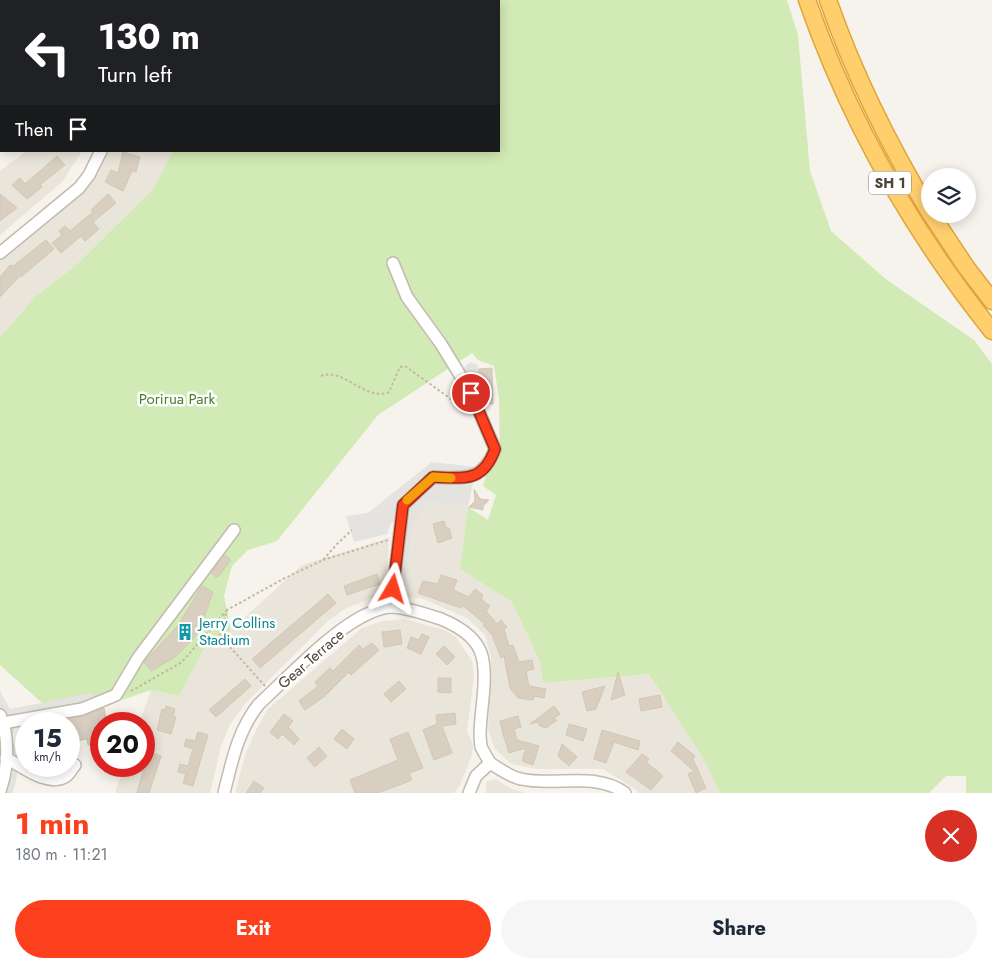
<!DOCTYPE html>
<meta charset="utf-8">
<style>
:root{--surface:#fff;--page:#f6f6f7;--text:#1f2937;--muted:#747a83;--accent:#fc3f1d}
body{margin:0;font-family:Jost,sans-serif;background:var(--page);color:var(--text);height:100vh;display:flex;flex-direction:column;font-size:19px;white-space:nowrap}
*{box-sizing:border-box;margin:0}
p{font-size:16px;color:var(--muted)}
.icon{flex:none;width:28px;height:28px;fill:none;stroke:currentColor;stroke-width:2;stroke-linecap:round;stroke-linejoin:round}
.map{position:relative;height:793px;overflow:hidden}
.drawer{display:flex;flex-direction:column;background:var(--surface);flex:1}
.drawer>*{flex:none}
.guide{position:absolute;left:0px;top:0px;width:500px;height:152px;box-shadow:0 2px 12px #0003;background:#202124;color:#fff;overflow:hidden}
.buttons{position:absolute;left:921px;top:168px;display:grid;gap:10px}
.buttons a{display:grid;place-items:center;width:55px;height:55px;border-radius:50%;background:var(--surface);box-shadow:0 2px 12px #0003;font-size:25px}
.speed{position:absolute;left:15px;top:712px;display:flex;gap:10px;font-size:25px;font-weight:700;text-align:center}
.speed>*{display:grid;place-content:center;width:65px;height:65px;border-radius:50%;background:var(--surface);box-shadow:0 2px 12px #0003;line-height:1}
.speed small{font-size:12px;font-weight:400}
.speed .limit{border:8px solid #d22;background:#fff;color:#111}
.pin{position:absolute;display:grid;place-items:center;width:42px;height:42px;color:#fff;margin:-21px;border:2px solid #fff;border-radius:50%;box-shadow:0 1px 5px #0007}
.me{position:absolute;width:55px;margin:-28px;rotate:7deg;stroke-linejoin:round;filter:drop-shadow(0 0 4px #0008)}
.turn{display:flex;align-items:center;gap:18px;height:105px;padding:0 15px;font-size:22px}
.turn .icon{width:65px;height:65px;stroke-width:2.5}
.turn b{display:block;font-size:35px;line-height:42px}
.then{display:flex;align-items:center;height:48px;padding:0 15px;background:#0003;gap:10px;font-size:19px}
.round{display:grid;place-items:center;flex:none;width:52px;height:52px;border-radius:26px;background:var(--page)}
.summary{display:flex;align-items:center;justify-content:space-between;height:85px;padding:0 15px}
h1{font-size:30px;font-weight:700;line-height:38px;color:var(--accent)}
.cta{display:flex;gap:10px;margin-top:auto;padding:10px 15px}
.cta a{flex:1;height:58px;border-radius:30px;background:var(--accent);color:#fff;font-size:20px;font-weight:700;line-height:58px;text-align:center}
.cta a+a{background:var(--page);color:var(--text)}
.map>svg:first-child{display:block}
.residential{fill:#eae5da}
.green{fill:#d2eab5}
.parking{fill:#e5e3e0}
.building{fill:#d8cfc1;stroke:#d3c7b4}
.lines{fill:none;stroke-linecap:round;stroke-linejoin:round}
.minor-casing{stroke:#c2bbae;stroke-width:14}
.highway-casing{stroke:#e0a43c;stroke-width:19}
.path{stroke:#c4b79f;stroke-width:2;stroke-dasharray:2.5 2.5;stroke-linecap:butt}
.minor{stroke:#fff;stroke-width:11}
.highway{stroke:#ffcf6e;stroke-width:16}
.route-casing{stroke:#a42913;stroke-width:12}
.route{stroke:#fc3f1d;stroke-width:9}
.slow{stroke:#f59e0b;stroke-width:9}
.labels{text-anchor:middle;stroke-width:5;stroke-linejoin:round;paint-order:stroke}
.shield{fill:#fff;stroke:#817c74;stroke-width:1}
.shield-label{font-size:14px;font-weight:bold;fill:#4b4439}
.park-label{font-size:15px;fill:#4a7f2a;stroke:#fff}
.culture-label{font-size:15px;fill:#0d838f;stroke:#fff;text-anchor:start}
.street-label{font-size:15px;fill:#4b4439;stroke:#fff}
</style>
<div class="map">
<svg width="992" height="793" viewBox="0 0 992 793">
<rect width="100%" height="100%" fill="#f6f3ec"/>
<!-- residential -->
<g class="residential">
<path d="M26,151H82L62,182L0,235V171Z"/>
<path d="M103,151H173L154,188L75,266L35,297L0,337V261L79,191Z"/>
<path d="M426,502L468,507L460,569L512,602L540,662L543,683L649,674L704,760L720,793H638L635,789L603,769H536L511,764L495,749L488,730L491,658L485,635L467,618L421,598L405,597L412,534Z"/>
<path d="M389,538L386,592L345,609L328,621L245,704L230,725L221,746L210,793H115L124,766H144V724H139L151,690L179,696L203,650L231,630L302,565Z"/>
<path d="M404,619L445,630L456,637L472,661L474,677L467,731L473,745L472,755L460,785L454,793H235L245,755L256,730L268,709L362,628L383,621Z"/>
<path d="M496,779L512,789L526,793H486V782Z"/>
</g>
<!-- green -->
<path class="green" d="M261,0H787L798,35L810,171L831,231L887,280L974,340L992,364V793H966V776H946L929,793H720L704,760L649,674L543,683L540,662L512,602L460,569L468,507L488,520L496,495L483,486L487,472L500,456L499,400L494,366L478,360L472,353L378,415L277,541L248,550L232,566L224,596L231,630L203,650L179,696L151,690L122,700L52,712L0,665V337L35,297L75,266L154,188L173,151H499V1Z"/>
<!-- parking -->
<g class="parking">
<path d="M470,362L476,364L479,369L481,404L459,372Z"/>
<path d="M432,462L476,467L468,507L426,502L412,534L405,597L389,594L394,522L391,523L387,534L354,542L346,516L368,513Z"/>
<path d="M0,691L10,709L92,693L98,697L99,708L15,727L11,742L18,747L17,776L13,793H0Z"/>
</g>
<!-- building -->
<g class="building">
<path d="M123,152L140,157L136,172L132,171L123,191L105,182L111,170L118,173Z"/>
<path d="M57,156L65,165L40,185L42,187L27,199L12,185L20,178L25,184Z"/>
<path d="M0,194L17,208L0,221Z"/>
<path d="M108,194L116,203L93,222L99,229L85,241L81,236L61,253L52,243L62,235L59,231L65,226L70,231L93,212L91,210Z"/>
<path d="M46,240L54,249L21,277L20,276L0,297V277L10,265L13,266Z"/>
<path d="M492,368L493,404H484L480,396L479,369Z"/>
<path d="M474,489L480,499L489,500L483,506V510L469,507L475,501Z"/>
<path d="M444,521L446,528H449L452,538L438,543L433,524Z"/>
<path d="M225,555L231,560L218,577H216L211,573Z"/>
<path d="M377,574L380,584L347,595L344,586Z"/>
<path d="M441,575L457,580L453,590L469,597L475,589L483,595L481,599L490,606L486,611L497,624L501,620L507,627L504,629L509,646L513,645L519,662L532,660L534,669L526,671L529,686L546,689L544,698L534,696L533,700L518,698L510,688L504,656L501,658L492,635L483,625L485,624L462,605L461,608L418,593L423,581L438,584Z"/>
<path d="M202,586L213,592L200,629L193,639L175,657L151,671L144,662L177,627Z"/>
<path d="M328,594L336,603L260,668L252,659Z"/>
<path d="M400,630L402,644L384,647L382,632Z"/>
<path d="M422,634L429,637L421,654L407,648L411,637L419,640Z"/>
<path d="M372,643L379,650L351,675L349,672L325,696L305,710L299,701L318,686L315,682L330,668L333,671L359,645L363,649Z"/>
<path d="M444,646L455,657L447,665L436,654Z"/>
<path d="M618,672L625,695L611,700Z"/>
<path d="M438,678H451V693L438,692Z"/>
<path d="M245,679L251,686L216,717L209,710Z"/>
<path d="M399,681L406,689L391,702L384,694Z"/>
<path d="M605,686L596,709L587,711L582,692Z"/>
<path d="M660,695L662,707L641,711L639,699Z"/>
<path d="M166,706L175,709L173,717H176L171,734L157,730L162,709L165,710Z"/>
<path d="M554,706L560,714L553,719L557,720L546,728L540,726L537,722L530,724Z"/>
<path d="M104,708L107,724H101V743L88,745L87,739L69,743V724H60L59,721L84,716Z"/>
<path d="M455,713L456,724L442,726L452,753L434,760L423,730L437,724L436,715Z"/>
<path d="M284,714L293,721L288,727L299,739L294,745L282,734L278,739L270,732Z"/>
<path d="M518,716L521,727L514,729L517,740L539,746L533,765L522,761L526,748L509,753L503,734L500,721Z"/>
<path d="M569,724L587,729L583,741L566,735Z"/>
<path d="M342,729L354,739L347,749L334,739Z"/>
<path d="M602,730L640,741L638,750L614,742L606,763L594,759Z"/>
<path d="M198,732L208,735L193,786L183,783L186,774L178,772L180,764L188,766L193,749L184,746L186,739L195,741Z"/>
<path d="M408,732L423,768L409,773L412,780L402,784L377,793H355L350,780L398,760L390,739Z"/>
<path d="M678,742L695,756L693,759L706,788L696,793L688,774L694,771L671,751Z"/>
<path d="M562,744L577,757L569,766L558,756Z"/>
<path d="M319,747L327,756L315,767L307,758Z"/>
<path d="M148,752L161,756L149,793H137Z"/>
<path d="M642,754L649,759L646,762L663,776L651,790L626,772Z"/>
<path d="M254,781L264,788L260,793H246Z"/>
</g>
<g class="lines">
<!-- minor casing -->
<g class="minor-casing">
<g id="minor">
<path d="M138,0L140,1"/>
<path d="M174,1L175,0"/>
<path d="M0,253L79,188L89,175L101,151"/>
<path d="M391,607L403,505L433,477C463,478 482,483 495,449L471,393L441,344L407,297L393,263"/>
<path d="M0,715C10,738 8,768 0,791"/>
<path d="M3,723L82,709L116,695L138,658L234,530"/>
<path d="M6,758C22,766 47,787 65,777C69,775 72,769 75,765"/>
<path d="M224,793C232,761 238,730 259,704C291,675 346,613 389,607C401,606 429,615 441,619C458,626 477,637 482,656C488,681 480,710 480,736L481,747L490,763"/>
<path d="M469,793L476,776L490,763C500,769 510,777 521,779C555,787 595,771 625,793"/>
</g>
</g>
<!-- highway casing -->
<g class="highway-casing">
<g id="highway">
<path d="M807,0C849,121 912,231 992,331"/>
<path d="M828,0C854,75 889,145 930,213"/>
<path d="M931,214L966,267L992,301"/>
</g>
</g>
<!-- path -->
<g class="path">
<path d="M321,376C344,367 365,402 389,392L400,367L405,366L451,399L466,407"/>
<path d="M323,560L388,540"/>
<path d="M265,686L230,647L219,639L227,610L283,579L323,560L337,544L352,530"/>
<path d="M131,691L182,662L227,610"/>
</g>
<!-- minor -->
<use href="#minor" class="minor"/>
<!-- highway -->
<use href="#highway" class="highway"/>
</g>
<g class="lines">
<!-- route casing -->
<g class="route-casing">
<path id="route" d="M393,589L403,505L433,477C464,478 483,483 495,449L471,393"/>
</g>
<!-- route -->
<use href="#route" class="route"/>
<!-- slow -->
<path class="slow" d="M407,500L433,477L451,478"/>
</g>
<!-- icons -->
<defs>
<g id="building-bare" transform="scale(1.35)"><path d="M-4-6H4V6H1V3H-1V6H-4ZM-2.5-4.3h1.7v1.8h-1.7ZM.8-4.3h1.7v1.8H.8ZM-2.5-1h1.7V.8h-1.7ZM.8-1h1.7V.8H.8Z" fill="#0f9aa8" stroke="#fff" stroke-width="2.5" paint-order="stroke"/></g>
</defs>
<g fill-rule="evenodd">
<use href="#building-bare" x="185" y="632"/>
</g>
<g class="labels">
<!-- shield labels -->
<rect class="shield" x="869" y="171.5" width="42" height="23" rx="4"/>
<g class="shield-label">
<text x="890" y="188">SH 1</text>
</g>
<!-- park labels -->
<g class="park-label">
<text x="177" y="404">Porirua Park</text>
</g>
<!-- culture labels -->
<g class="culture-label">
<text x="199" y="628">Jerry Collins<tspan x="199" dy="17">Stadium</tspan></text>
</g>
<!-- street labels -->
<g class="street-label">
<text transform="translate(311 659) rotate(-41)" y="5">Gear Terrace</text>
</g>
</g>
</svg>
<div class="buttons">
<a><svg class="icon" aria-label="layers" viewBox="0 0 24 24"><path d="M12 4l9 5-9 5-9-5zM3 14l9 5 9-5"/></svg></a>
</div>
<div class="speed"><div>15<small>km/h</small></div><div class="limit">20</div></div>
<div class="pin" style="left:471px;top:393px;background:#d93025"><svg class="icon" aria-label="arrive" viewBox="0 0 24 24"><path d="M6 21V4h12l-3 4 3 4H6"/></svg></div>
<svg class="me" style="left:393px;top:589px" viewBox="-20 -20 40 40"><path d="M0-17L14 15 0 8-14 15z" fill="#fc3f1d" stroke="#fff" stroke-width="4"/></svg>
<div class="guide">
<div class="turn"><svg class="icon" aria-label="left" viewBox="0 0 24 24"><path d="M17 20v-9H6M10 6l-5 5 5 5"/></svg><div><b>130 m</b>Turn left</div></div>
<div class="then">Then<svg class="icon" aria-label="arrive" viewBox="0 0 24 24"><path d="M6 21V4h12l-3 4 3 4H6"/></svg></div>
</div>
</div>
<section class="drawer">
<div class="summary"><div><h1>1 min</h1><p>180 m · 11:21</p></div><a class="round" style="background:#d93025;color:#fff"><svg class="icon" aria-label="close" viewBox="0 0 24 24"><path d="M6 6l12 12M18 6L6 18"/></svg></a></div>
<div class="cta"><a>Exit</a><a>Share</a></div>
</section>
